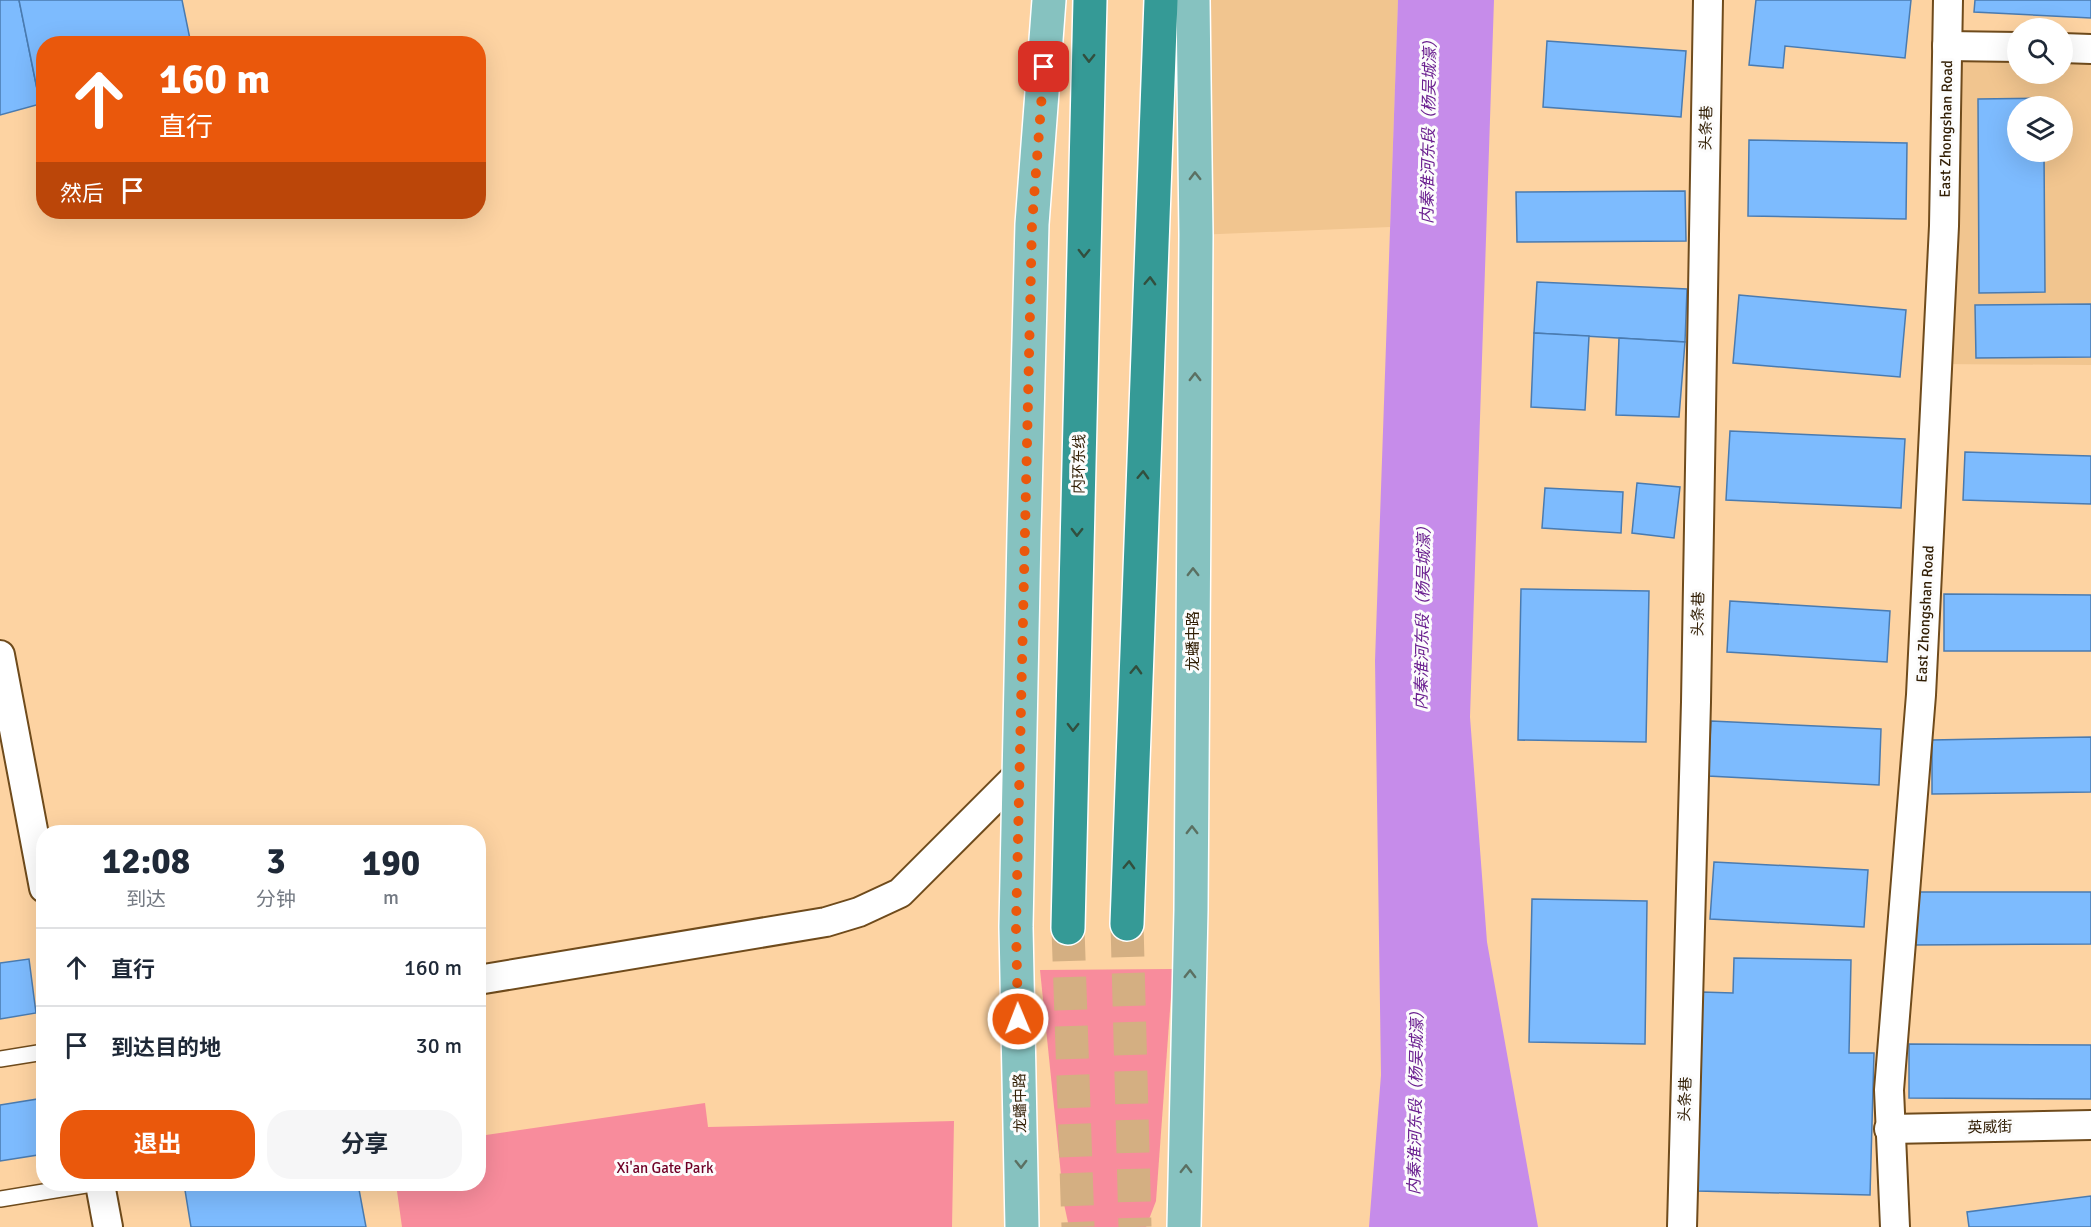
<!DOCTYPE html>
<html lang="zh">
<meta charset="utf-8">
<style>
:root{--surface:#fff;--page:#f6f6f7;--text:#1f2937;--muted:#747a83;--line:#e0e1e3;--accent:#ea580c}
body{margin:0;font-family:Signika,"Noto Sans SC",sans-serif;background:var(--page);color:var(--text);height:100vh;display:flex;flex-direction:column;font-size:22px;white-space:nowrap}
*{box-sizing:border-box;margin:0}
p{font-size:20px;color:var(--muted)}
.icon{flex:none;width:33px;height:33px;fill:none;stroke:currentColor;stroke-width:2;stroke-linecap:round;stroke-linejoin:round}
.map{position:relative;flex:1;overflow:hidden}
.panel{position:absolute;left:36px;top:825px;width:450px;height:366px;display:flex;flex-direction:column;background:var(--surface);border-radius:24px;box-shadow:0 6px 24px #0002}
.panel>*{flex:none}
.hud{position:absolute;left:36px;top:36px;width:450px;height:183px;border-radius:24px;box-shadow:0 6px 24px #0002;background:#ea580c;color:#fff;overflow:hidden}
.fabs{position:absolute;left:2007px;top:18px;display:grid;gap:12px}
.fabs a{display:grid;place-items:center;width:66px;height:66px;border-radius:50%;background:var(--surface);box-shadow:0 6px 24px #0002;font-size:30px}
.pin{position:absolute;display:grid;place-items:center;width:51px;height:51px;color:#fff;margin:-26px;border-radius:12px;box-shadow:0 3px 9px #0006}
.me{position:absolute;width:66px;margin:-33px;rotate:359deg;stroke-linejoin:round;filter:drop-shadow(0 0 4px #0008)}
.turn{display:flex;align-items:center;gap:21px;height:126px;padding:0 24px;font-size:27px}
.turn .icon{width:78px;height:78px;stroke-width:2.5}
.turn b{display:block;font-size:42px;line-height:51px}
.then{display:flex;align-items:center;height:57px;padding:0 24px;background:#0003;gap:12px;font-size:22px}
.eta{display:flex;justify-content:space-evenly;align-items:center;height:102px;text-align:center}
.eta b{font-size:36px;font-weight:700;line-height:42px}
.cta{display:flex;gap:12px;margin-top:auto;padding:12px 24px}
.cta a{flex:1;height:69px;border-radius:24px;background:var(--accent);color:#fff;font-size:24px;font-weight:700;line-height:69px;text-align:center}
.cta a+a{background:var(--page);color:var(--text)}
ul{padding:0;list-style:none}
li{display:flex;align-items:center;gap:18px;height:78px;padding:0 24px;border-top:2px solid var(--line)}
li div{flex:1}
li b{display:block;font-size:22px}
li em{font-style:normal}
.map>svg:first-child{display:block}
.built{fill:#f1c58f;fill-rule:evenodd}
.green{fill:#f88c9c}
.water{fill:#c68cea}
.building{fill:#7dbbfe;stroke:#4a7bb0;stroke-width:1.5}
.lines{fill:none;stroke-linecap:round;stroke-linejoin:round}
.highway-tunnel{stroke:#d4af82;stroke-width:33;stroke-dasharray:33 16;stroke-linecap:butt}
.lane-casing{stroke:#6f4b1c;stroke-width:18}
.street-casing{stroke:#6f4b1c;stroke-width:32}
.primary-casing{stroke:#fff;stroke-width:36}
.highway-casing{stroke:#fff;stroke-width:36}
.lane{stroke:#fff;stroke-width:15}
.street{stroke:#fff;stroke-width:28}
.primary{stroke:#86c2c0;stroke-width:33}
.highway{stroke:#359a96;stroke-width:33}
.oneway{stroke:#324f3e}
.oneway2{stroke:#5b7062}
.route{stroke:#ea580c;stroke-width:10;stroke-dasharray:0 18}
.labels{text-anchor:middle;stroke-width:6;stroke-linejoin:round;paint-order:stroke}
.street-label{font-size:15px;fill:#301d03;stroke:#fcfcfc}
.park-label{font-size:15px;fill:#6f0026;stroke:#fcfcfc}
.water-label{font-size:16px;font-style:italic;fill:#6a1f8f;stroke:#fcfcfc}
</style>
<div class="map">
<svg width="2091" height="1227" viewBox="0 0 2091 1227">
<rect width="100%" height="100%" fill="#fdd3a2"/>
<!-- built -->
<g class="built">
<path d="M1203,0H1398L1390,227L1196,235Z"/>
<path d="M1947,46L2017,47L2018,74H2062L2063,48L2091,49V365L1938,364ZM2018,106H2062V152H2018Z"/>
</g>
<!-- green -->
<g class="green">
<path d="M1173,969L1156,1201L1146,1227H1069L1064,1204L1040,970Z"/>
<path d="M705,1103L708,1127L954,1121L952,1227H402L396,1184H478L479,1136Z"/>
</g>
<!-- water -->
<path class="water" d="M1398,0H1494L1470,717L1487,942L1538,1227H1369L1381,1075L1375,661Z"/>
<!-- building -->
<g class="building">
<path d="M0,0H19L40,104L0,115Z"/>
<path d="M19,0H182L191,44H44V123Z"/>
<path d="M1756,0H1911L1905,58L1785,46L1783,68L1749,65Z"/>
<path d="M1975,0H2091V18L1974,12Z"/>
<path d="M1547,41L1686,51L1681,117L1543,107Z"/>
<path d="M2043,98V106H2018V152H2044L2045,292L1979,293L1978,99Z"/>
<path d="M1749,140L1907,143L1906,219L1748,216Z"/>
<path d="M1685,191L1686,241L1517,242L1516,192Z"/>
<path d="M1537,282L1687,289L1685,342L1534,333Z"/>
<path d="M1739,295L1906,310L1900,377L1733,363Z"/>
<path d="M2091,304V357L1976,358L1975,305Z"/>
<path d="M1534,333L1589,336L1585,410L1531,407Z"/>
<path d="M1619,338L1685,342L1679,417L1616,415Z"/>
<path d="M1730,431L1905,439L1901,508L1726,500Z"/>
<path d="M1965,452L2091,456V504L1963,500Z"/>
<path d="M1637,483L1680,487L1674,538L1632,533Z"/>
<path d="M1545,488L1623,492L1621,533L1542,528Z"/>
<path d="M1521,589L1649,591L1646,742L1518,740Z"/>
<path d="M1944,594L2091,595V651H1944Z"/>
<path d="M1730,601L1890,611L1887,662L1727,652Z"/>
<path d="M1711,721L1881,729L1879,785L1708,776Z"/>
<path d="M2091,737V792L1932,794V740Z"/>
<path d="M1714,862L1868,870L1864,927L1710,919Z"/>
<path d="M1910,892H2091V944L1911,945Z"/>
<path d="M1532,899L1647,901L1645,1044L1529,1042Z"/>
<path d="M1734,958L1851,960L1849,1053H1874L1870,1195L1697,1191L1702,992L1733,993Z"/>
<path d="M29,959L36,1013L0,1019V963Z"/>
<path d="M1909,1044L2091,1045V1099L1909,1098Z"/>
<path d="M44,1098V1154L0,1161V1105Z"/>
<path d="M184,1184H358L366,1227H191Z"/>
<path d="M2091,1196V1227H1969L1967,1212Z"/>
</g>
<g class="lines">
<!-- highway-tunnel -->
<g class="highway-tunnel">
<path d="M1127,924L1135,1227"/>
<path d="M1068,928L1078,1227"/>
</g>
<!-- lane casing -->
<g class="lane-casing">
<g id="lane">
<path d="M0,1059L44,1052"/>
<path d="M0,1199L92,1184"/>
</g>
</g>
<!-- street casing -->
<g class="street-casing">
<g id="street">
<path d="M1947,46L2018,47"/>
<path d="M2062,48L2091,49"/>
<path d="M0,655L44,888"/>
<path d="M478,980L826,922L859,912L900,893L1020,773"/>
<path d="M1889,1129L2091,1125"/>
<path d="M100,1184L108,1227"/>
<path d="M1682,1227L1696,702L1708,0"/>
<path d="M1895,1227L1889,1090L1921,695L1944,226L1948,0"/>
</g>
</g>
<!-- primary casing -->
<g class="primary-casing">
<g id="primary">
<path d="M1022,1227L1016,927L1024,534L1032,224L1049,0"/>
<path d="M1184,1227L1191,910L1196,235L1193,0"/>
</g>
</g>
<!-- highway casing -->
<g class="highway-casing">
<g id="highway">
<path d="M1127,924L1161,0"/>
<path d="M1068,928L1090,0"/>
</g>
</g>
<!-- lane -->
<use href="#lane" class="lane"/>
<!-- street -->
<use href="#street" class="street"/>
<!-- primary -->
<use href="#primary" class="primary"/>
<!-- highway -->
<use href="#highway" class="highway"/>
</g>
<!-- one-way arrows -->
<defs><path id="oneway-chevron" d="M-2-3.5L2.5 0L-2 3.5" fill="none" stroke-width="1.6" stroke-linecap="round" stroke-linejoin="round" transform="scale(1.5)"/></defs>
<g class="oneway">
<use href="#oneway-chevron" transform="translate(1089 58) rotate(91)"/>
<use href="#oneway-chevron" transform="translate(1084 253) rotate(91)"/>
<use href="#oneway-chevron" transform="translate(1150 281) rotate(-88)"/>
<use href="#oneway-chevron" transform="translate(1143 475) rotate(-88)"/>
<use href="#oneway-chevron" transform="translate(1077 532) rotate(91)"/>
<use href="#oneway-chevron" transform="translate(1136 670) rotate(-88)"/>
<use href="#oneway-chevron" transform="translate(1073 727) rotate(91)"/>
<use href="#oneway-chevron" transform="translate(1129 865) rotate(-88)"/>
</g>
<g class="oneway2">
<use href="#oneway-chevron" transform="translate(1195 176) rotate(-91)"/>
<use href="#oneway-chevron" transform="translate(1195 377) rotate(-90)"/>
<use href="#oneway-chevron" transform="translate(1193 572) rotate(-90)"/>
<use href="#oneway-chevron" transform="translate(1192 830) rotate(-90)"/>
<use href="#oneway-chevron" transform="translate(1190 974) rotate(-89)"/>
<use href="#oneway-chevron" transform="translate(1021 1164) rotate(89)"/>
<use href="#oneway-chevron" transform="translate(1186 1169) rotate(-89)"/>
</g>
<g class="lines">
<!-- route -->
<path class="route" d="M1018,1019L1016,927L1032,224L1044,67"/>
</g>
<g class="labels">
<!-- street labels -->
<g class="street-label">
<text transform="translate(1706 128) rotate(-89)" y="5">头条巷</text>
<text transform="translate(1946 129) rotate(-89)" y="5">East Zhongshan Road</text>
<text transform="translate(1079 464) rotate(-89)" y="5">内环东线</text>
<text transform="translate(1698 614) rotate(-89)" y="5">头条巷</text>
<text transform="translate(1925 614) rotate(-87)" y="5">East Zhongshan Road</text>
<text transform="translate(1193 641) rotate(-90)" y="5">龙蟠中路</text>
<text transform="translate(1685 1099) rotate(-88)" y="5">头条巷</text>
<text transform="translate(1020 1103) rotate(-91)" y="5">龙蟠中路</text>
<text transform="translate(1990 1127) rotate(-1)" y="5">英威街</text>
</g>
<!-- park labels -->
<g class="park-label">
<text x="665" y="1173">Xi'an Gate Park</text>
</g>
<!-- water labels -->
<g class="water-label">
<text transform="translate(1428 128) rotate(-89)" y="6">内秦淮河东段（杨吴城濠）</text>
<text transform="translate(1422 614) rotate(-89)" y="6">内秦淮河东段（杨吴城濠）</text>
<text transform="translate(1415 1099) rotate(-89)" y="6">内秦淮河东段（杨吴城濠）</text>
</g>
</g>
</svg>
<div class="fabs">
<a><svg class="icon" aria-label="search" viewBox="0 0 24 24"><circle cx="10" cy="10" r="6"/><path d="M15 15l6 6"/></svg></a>
<a><svg class="icon" aria-label="layers" viewBox="0 0 24 24"><path d="M12 4l9 5-9 5-9-5zM3 14l9 5 9-5"/></svg></a>
</div>
<div class="pin" style="left:1044px;top:67px;background:#d93025"><svg class="icon" aria-label="arrive" viewBox="0 0 24 24"><path d="M6 21V4h12l-3 4 3 4H6"/></svg></div>
<svg class="me" style="left:1018px;top:1019px" viewBox="-20 -20 40 40"><circle r="17" fill="#ea580c" stroke="#fff" stroke-width="3"/><path d="M0-11L8 9 0 5-8 9z" fill="#fff"/></svg>
<div class="hud">
<div class="turn"><svg class="icon" aria-label="ahead" viewBox="0 0 24 24"><path d="M12 20V5M6 11l6-6 6 6"/></svg><div><b>160 m</b>直行</div></div>
<div class="then">然后<svg class="icon" aria-label="arrive" viewBox="0 0 24 24"><path d="M6 21V4h12l-3 4 3 4H6"/></svg></div>
</div>
<section class="panel">
<div class="eta">
<div><b>12:08</b><p>到达</p></div>
<div><b>3</b><p>分钟</p></div>
<div><b>190</b><p>m</p></div>
</div>
<ul>
<li><svg class="icon" aria-label="ahead" viewBox="0 0 24 24"><path d="M12 20V5M6 11l6-6 6 6"/></svg><div><b>直行</b></div><em>160 m</em></li>
<li><svg class="icon" aria-label="arrive" viewBox="0 0 24 24"><path d="M6 21V4h12l-3 4 3 4H6"/></svg><div><b>到达目的地</b></div><em>30 m</em></li>
</ul>
<div class="cta"><a>退出</a><a>分享</a></div>
</section>
</div>
